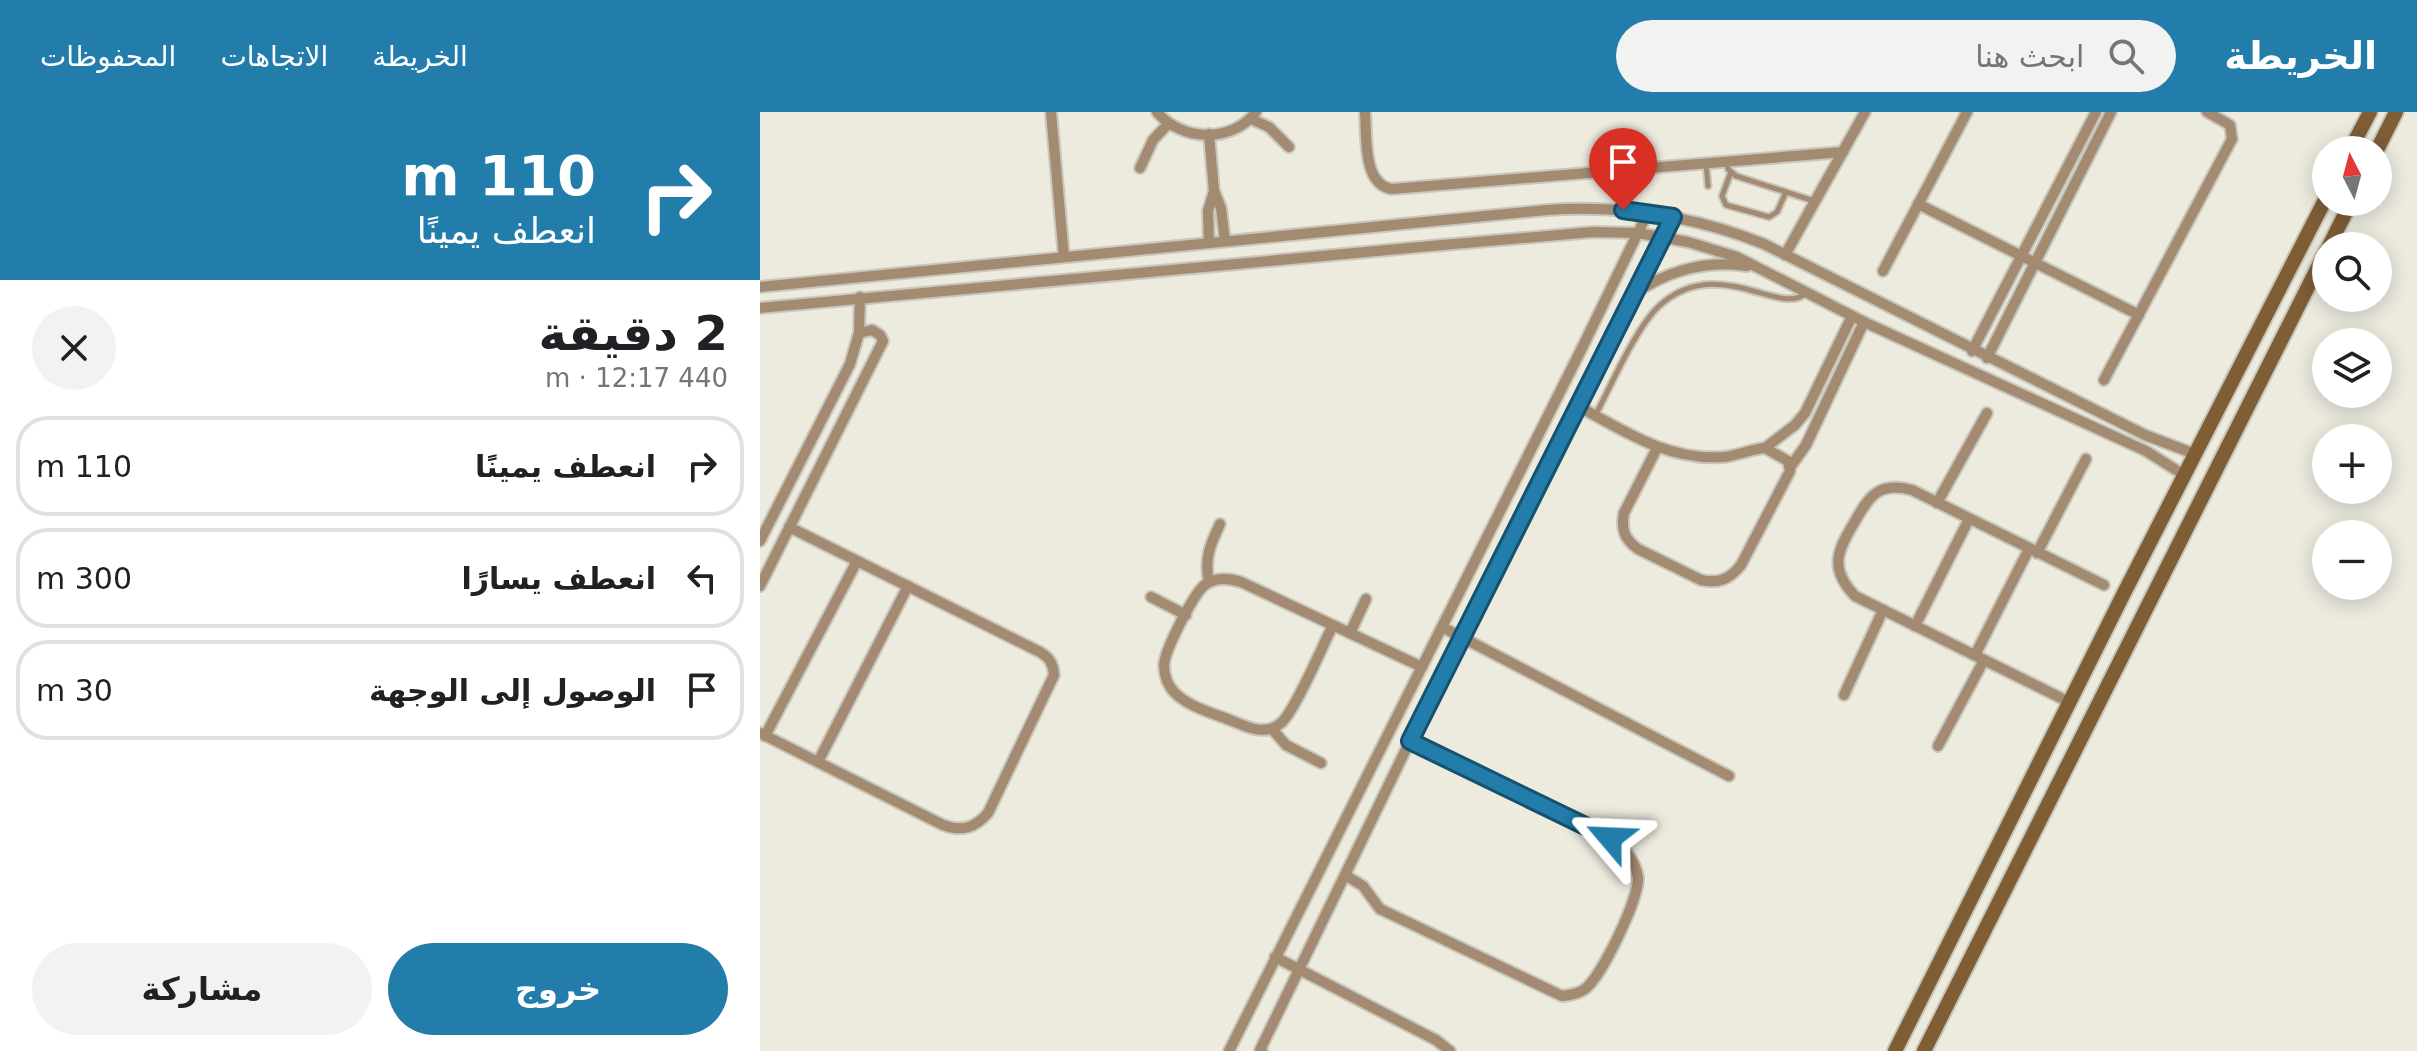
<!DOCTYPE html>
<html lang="ar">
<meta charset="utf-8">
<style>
:root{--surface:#fff;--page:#f2f2f2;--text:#202124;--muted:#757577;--line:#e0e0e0;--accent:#227dab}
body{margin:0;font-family:"DejaVu Sans","Noto Naskh Arabic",sans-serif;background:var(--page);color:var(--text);direction:rtl;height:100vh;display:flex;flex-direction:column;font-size:30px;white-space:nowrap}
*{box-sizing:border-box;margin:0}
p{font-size:26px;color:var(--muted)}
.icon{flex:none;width:44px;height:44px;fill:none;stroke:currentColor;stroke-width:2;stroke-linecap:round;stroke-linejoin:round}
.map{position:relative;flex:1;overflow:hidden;direction:ltr}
.panel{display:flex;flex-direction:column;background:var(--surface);width:760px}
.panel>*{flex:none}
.hud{background:#227dab;color:#fff;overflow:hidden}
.needle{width:52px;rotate:354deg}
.controls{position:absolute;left:1552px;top:24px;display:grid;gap:16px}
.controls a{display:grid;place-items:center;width:80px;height:80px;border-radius:50%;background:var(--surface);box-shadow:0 4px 20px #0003;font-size:40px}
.pin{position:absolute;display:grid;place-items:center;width:68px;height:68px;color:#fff;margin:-82px -34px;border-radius:50% 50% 50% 0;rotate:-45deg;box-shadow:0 0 8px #0007}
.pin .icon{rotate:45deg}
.me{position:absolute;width:88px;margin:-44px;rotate:296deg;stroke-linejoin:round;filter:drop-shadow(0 0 6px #0008)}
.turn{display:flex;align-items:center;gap:28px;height:168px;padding:0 32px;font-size:36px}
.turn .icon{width:104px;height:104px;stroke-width:2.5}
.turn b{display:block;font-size:56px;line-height:68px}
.round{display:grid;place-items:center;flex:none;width:84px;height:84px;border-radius:42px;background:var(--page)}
.headline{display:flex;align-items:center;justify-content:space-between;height:136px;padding:0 32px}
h1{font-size:48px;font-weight:800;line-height:60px}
.action{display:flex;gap:16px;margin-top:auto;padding:16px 32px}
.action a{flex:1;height:92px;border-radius:48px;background:var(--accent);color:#fff;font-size:32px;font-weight:800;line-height:92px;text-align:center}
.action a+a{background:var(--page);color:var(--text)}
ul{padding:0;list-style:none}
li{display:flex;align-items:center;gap:24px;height:100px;margin:0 16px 12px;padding:0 16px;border:4px solid var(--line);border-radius:32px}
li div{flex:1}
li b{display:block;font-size:30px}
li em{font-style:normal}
header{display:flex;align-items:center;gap:48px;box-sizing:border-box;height:112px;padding:0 40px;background:var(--accent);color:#fff}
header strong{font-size:38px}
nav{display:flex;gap:44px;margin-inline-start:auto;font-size:28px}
.search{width:560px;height:72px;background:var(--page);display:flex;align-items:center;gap:20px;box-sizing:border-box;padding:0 28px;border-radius:44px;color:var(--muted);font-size:30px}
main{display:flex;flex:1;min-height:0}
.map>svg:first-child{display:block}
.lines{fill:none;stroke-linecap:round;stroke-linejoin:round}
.lane-casing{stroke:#c9c6bc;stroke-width:9}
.street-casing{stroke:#c9c6bc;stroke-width:14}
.secondary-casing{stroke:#c9c6bc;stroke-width:18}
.lane{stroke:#a38b71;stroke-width:5}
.street{stroke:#a38b71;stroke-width:10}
.secondary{stroke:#7f5d35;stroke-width:14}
.route-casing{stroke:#16516f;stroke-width:20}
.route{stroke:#227dab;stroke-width:14}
</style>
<header>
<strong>الخريطة</strong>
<div class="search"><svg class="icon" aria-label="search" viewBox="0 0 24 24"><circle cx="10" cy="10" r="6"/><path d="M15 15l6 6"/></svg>ابحث هنا</div>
<nav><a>الخريطة</a><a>الاتجاهات</a><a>المحفوظات</a></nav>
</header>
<main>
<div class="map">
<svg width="1657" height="939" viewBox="0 0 1657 939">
<rect width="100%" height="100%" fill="#edeade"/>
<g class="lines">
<!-- lane casing -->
<g class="lane-casing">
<g id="lane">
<path d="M966,49L968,57L976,64L1054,89"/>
<path d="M946,52L948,74"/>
<path d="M971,60L962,84L966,93L1009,105L1017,100L1026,80"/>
<path d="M836,302C852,272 875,217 899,194C957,141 1018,204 1045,182"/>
</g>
</g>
<!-- street casing -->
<g class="street-casing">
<g id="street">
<path d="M291,0L304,145"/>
<path d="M397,0C422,30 472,31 496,0"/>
<path d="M605,0C607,24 602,72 632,77L1083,40"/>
<path d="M491,7L509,15L529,35"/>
<path d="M449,22L454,79L461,96L465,129"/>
<path d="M380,56L393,28L408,12"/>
<path d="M1158,92L1379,203"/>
<path d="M449,131L448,99L454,79"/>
<path d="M1025,143L1105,0"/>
<path d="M1123,159L1207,0"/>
<path d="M0,175L787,98C862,93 934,104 1004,132L1385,323L1435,342"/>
<path d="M877,180C910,158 947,148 987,154"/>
<path d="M0,196L671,134L833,120L878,121L928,130L977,145L1104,210L1386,339L1424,363"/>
<path d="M1212,239L1336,0"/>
<path d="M1227,246L1351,0"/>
<path d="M1344,268L1472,27L1470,13L1447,0"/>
<path d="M818,294C864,319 908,349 963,345C977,344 991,337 1005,336L1028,349L1030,359L981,453C970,467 959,472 941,468L878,437C864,427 861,417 864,401L897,336"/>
<path d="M1005,336L1035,313L1045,301L1092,204"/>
<path d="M1031,354L1046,333L1104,210"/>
<path d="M1177,391L1227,301"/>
<path d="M0,429L90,252L99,221L100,185"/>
<path d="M1277,441L1326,347"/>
<path d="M449,470C444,447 450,433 460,412"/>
<path d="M0,474L123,229L120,223L112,218L99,221"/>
<path d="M391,485L426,503"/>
<path d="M573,513C563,533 535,599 521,611C507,623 491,617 475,610C456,602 430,596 415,581C408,574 404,563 404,553C405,538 434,480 446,472C457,465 469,466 481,470L662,555"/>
<path d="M1155,514L1209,407"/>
<path d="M682,515L969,664"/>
<path d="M590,521L606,487"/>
<path d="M1215,543L1269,437"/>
<path d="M1084,583L1123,498"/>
<path d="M1309,590L1095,484C1069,457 1077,439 1094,411C1109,384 1119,369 1152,378L1344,473"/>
<path d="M512,617L526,633L561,651"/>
<path d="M0,621L183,713C202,720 215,716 228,701L294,563C293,552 290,546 280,540L29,415"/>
<path d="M5,624L97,449"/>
<path d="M1178,634L1224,548"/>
<path d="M58,650L148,474"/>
<path d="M585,763L603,774L620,797L802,884C811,883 818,882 825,877C842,864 880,785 878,765C875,747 864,736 850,726L650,629"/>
<path d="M515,845L676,928L690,939"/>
<path d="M469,939L822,236L888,100"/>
<path d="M502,939L500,938L650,629L913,105"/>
</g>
</g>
<!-- secondary casing -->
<g class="secondary-casing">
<g id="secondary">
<path d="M1590,38L1610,0"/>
<path d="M1617,38L1636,0"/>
<path d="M1569,134L1591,90"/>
<path d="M1135,939L1363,483L1566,86"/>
<path d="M1164,939L1566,139"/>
</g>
</g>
<!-- lane -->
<use href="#lane" class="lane"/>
<!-- street -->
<use href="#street" class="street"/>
<!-- secondary -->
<use href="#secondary" class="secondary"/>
</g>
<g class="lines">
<!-- route casing -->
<g class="route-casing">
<path id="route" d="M850,726L650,629L913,105L863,98"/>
</g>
<!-- route -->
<use href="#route" class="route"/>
</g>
</svg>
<div class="controls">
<a><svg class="needle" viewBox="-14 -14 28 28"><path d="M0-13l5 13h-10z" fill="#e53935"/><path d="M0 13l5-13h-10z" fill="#757577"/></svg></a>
<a><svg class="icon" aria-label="search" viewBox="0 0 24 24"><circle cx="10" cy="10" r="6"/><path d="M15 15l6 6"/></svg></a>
<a><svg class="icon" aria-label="layers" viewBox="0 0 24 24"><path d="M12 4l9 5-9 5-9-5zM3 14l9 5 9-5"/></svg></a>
<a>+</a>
<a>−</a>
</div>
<div class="pin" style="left:863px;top:98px;background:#d93025"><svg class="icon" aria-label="arrive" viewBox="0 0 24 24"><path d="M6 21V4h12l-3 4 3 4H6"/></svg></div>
<svg class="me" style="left:850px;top:726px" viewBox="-20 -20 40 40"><path d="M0-17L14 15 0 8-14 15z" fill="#227dab" stroke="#fff" stroke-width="4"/></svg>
</div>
<section class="panel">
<div class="hud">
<div class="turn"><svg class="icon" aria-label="right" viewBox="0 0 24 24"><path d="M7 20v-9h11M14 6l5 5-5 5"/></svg><div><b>110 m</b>انعطف يمينًا</div></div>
</div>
<div class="headline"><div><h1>2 دقيقة</h1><p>440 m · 12:17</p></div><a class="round"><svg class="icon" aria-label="close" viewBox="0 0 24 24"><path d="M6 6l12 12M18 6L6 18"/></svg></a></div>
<ul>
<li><svg class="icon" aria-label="right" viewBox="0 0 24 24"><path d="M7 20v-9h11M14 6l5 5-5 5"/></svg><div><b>انعطف يمينًا</b></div><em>110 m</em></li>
<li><svg class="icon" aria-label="left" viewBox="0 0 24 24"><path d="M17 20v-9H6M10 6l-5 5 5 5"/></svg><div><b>انعطف يسارًا</b></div><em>300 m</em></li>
<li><svg class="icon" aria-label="arrive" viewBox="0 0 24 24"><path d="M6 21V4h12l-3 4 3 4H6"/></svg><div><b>الوصول إلى الوجهة</b></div><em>30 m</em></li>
</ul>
<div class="action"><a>خروج</a><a>مشاركة</a></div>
</section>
</main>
